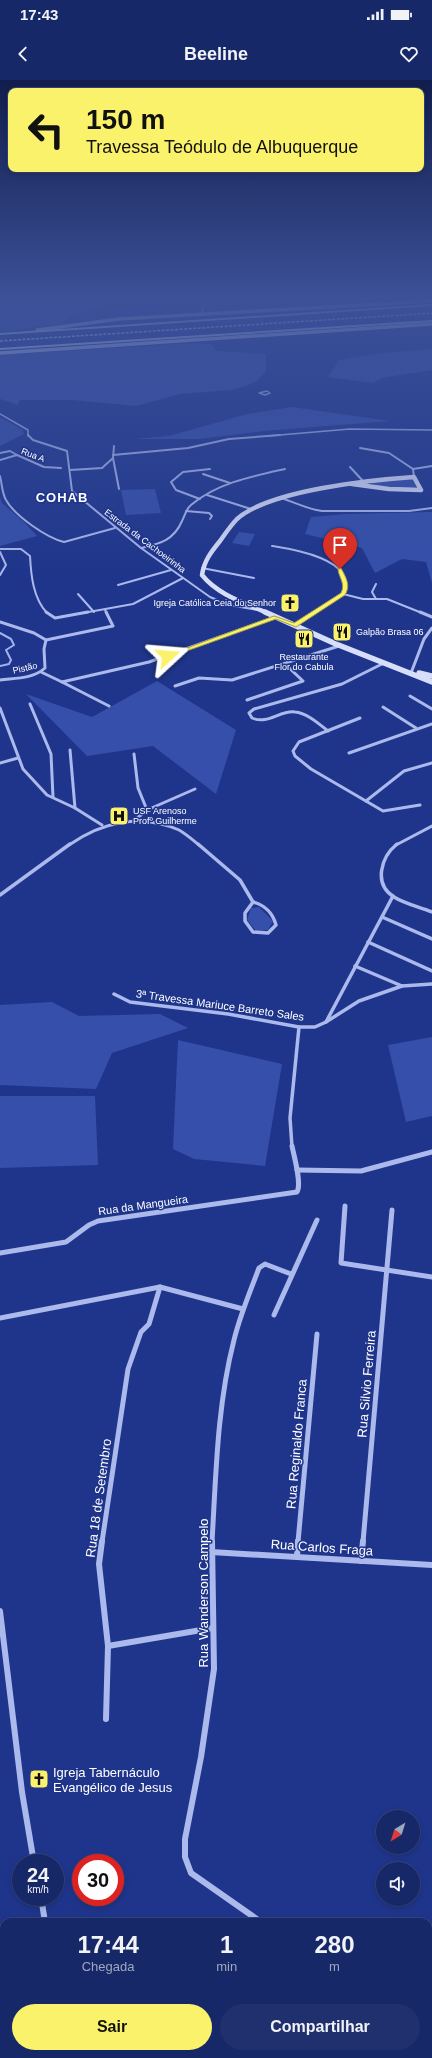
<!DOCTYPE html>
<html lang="pt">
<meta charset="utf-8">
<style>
:root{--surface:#172868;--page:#20306e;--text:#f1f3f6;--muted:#9ea6c0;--line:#36447c;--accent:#faf26a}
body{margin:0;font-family:Arial,sans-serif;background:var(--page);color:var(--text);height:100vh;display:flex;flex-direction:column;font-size:15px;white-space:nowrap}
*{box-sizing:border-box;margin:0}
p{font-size:13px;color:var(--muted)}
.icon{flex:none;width:22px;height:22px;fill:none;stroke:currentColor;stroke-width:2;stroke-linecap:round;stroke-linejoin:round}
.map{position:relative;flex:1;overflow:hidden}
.sheet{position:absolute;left:0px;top:1838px;width:432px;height:140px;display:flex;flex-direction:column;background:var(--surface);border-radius:12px 12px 0 0;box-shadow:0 2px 6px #0003,0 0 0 1px var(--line)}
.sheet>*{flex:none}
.banner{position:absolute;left:8px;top:8px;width:416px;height:84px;border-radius:8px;box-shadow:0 2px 6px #0003,0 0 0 1px var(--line);background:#faf26a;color:#111;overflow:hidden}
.needle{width:26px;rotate:218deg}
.controls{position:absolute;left:376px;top:1730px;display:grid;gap:8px}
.controls a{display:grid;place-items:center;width:44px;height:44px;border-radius:50%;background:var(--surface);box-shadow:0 2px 6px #0003,0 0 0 1px var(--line);font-size:20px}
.speed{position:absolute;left:12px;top:1774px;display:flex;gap:8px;font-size:20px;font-weight:700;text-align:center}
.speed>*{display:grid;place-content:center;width:52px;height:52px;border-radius:50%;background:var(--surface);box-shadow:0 2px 6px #0003,0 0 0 1px var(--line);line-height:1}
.speed small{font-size:10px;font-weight:400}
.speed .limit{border:6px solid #d22;background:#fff;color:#111}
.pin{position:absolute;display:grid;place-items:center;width:34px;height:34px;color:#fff;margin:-41px -17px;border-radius:50% 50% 50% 0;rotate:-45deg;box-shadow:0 0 4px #0007}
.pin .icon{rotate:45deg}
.me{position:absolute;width:44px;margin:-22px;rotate:71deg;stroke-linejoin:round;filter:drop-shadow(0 0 3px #0008)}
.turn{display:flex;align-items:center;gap:14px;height:84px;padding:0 12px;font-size:18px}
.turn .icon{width:52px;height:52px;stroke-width:2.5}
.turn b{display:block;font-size:28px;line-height:34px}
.eta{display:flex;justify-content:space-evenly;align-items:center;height:68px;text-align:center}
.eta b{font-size:24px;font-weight:800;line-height:28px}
.primary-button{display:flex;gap:8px;margin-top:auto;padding:8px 12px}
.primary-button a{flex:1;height:46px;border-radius:24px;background:var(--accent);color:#111;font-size:16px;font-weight:800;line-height:46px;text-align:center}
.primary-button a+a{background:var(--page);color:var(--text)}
.status{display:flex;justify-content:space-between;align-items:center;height:28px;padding:0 20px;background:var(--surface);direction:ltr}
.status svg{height:11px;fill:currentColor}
header{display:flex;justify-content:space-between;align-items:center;height:52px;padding:0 12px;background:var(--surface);font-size:18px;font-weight:800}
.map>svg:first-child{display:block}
.green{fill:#354faa}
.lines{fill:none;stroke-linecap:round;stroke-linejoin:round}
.stream{stroke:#9eb1ed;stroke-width:2}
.street-far5{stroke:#abb9ec;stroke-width:1.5}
.street-far4{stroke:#abb9ec;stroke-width:2}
.street-far3{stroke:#abb9ec;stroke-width:3}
.street-far2{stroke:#abb9ec;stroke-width:3.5}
.street-far1{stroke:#abb9ec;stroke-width:5}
.street{stroke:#abb9ec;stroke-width:6}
.secondary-far2{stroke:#d7def9;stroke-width:3.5}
.secondary-far1{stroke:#d7def9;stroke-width:4.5}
.secondary{stroke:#d7def9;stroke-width:5.5}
.highway{fill:#fff;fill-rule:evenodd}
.rail{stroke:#fff;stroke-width:1.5;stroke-dasharray:3 1.5;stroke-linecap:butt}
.route{fill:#faf26a;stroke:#a29d45}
.labels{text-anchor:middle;stroke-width:3;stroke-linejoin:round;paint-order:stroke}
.far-street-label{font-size:9px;fill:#fff;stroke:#1f358b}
.far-poi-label{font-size:9px;fill:#fff;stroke:#1f358b;text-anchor:start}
.street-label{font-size:11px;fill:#fff;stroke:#1f358b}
.far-district-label{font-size:13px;font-weight:bold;letter-spacing:1px;fill:#fff;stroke:#1f358b}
.near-street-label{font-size:13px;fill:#fff;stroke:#1f358b}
.near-poi-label{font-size:13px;fill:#fff;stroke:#1f358b;text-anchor:start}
</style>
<div class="status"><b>17:43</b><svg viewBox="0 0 49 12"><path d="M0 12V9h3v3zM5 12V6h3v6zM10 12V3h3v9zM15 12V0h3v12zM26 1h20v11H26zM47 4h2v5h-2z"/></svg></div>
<header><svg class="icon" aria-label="back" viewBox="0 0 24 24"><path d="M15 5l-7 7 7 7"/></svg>Beeline<svg class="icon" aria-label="heart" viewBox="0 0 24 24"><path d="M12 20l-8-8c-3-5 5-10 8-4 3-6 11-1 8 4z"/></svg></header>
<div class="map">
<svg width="432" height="1978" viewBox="0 0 432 1978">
<rect width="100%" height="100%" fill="#1f358b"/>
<!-- green -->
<g class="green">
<path d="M0,220H115L118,222L68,235L66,243L0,252Z"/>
<path d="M196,263L211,264L216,271L266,274V291L258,300L246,306L231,310L180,314L136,326L73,320H20L18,325L0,319V275Z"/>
<path d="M432,269V290L382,298L373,303L328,297L339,280L383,273Z"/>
<path d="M292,327L391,341L264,351L199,359H134L169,356L247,334Z"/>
<path d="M0,337L22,349L24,354L0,366Z"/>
<path d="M413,399L417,407L413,408C403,408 376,410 369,401Z"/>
<path d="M155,409L161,433L126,435L121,410Z"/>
<path d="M0,417L2,423L25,443L37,456L0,466Z"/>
<path d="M432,432V503L426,482L402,479L375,493L362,468L305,454L311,437L346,434Z"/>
<path d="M239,452L255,454L249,466L232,463Z"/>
<path d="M157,601L236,650L216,714L153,666L87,676L26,614L92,637Z"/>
<path d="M259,827L273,841L268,850L256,851L247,840L251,828Z"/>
<path d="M52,922L79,936L160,934L188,948L112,973L96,1009L0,1005V925Z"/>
<path d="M432,957V1036L406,1042L388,965Z"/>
<path d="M178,960L282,984L265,1086L194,1079L173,1069Z"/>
<path d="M0,1016H95L98,1085L0,1088Z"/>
</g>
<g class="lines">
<!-- stream -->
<path class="stream" d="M0,553L11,559L14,565L6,570L11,580L9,584L0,586"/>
<!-- street-far5 -->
<g class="street-far5">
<path d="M334,220L335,223"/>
<path d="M378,220L385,224"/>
<path d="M197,234L202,232L206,220"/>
<path d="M267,311L270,313L265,315L259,313Z"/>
<path d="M0,334L28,350V356"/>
<path d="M268,356L350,349L432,350"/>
</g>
<!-- street-far4 -->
<g class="street-far4">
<path d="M28,355L33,360L67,371L72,411L141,468L210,517L229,525L258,530"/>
<path d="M114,366L113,378L119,409"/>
<path d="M360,368L389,373L413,389"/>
<path d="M0,373L10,371L17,375"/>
<path d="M113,375L188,368L229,359L280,355"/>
<path d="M0,380L17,375L44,387L61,388"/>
<path d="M350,387L363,401"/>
<path d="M70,390L102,388L113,378"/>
<path d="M203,394L230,403"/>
<path d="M0,396C2,404 2,413 6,420C15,436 47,458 64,462L115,448"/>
<path d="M414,397L413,389L432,386"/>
<path d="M207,415L251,429"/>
<path d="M281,418C294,422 310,430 322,431H409L432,428"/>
<path d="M200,419L176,410L171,402L183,392L210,389"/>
<path d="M186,431L209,433L212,436L210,439"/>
<path d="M272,466C291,469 357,479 344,512L313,533"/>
<path d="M141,468C160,464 174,460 182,441C185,435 186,429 191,425C217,403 253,396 285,389"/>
<path d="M0,469H21L30,476C31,495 33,518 47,533"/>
<path d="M0,472L6,485L0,495"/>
<path d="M202,488L254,498"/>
<path d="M376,504L372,512L376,519"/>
<path d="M118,505L171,490"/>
<path d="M78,514L94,532"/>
<path d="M343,514L363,519H387L422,533"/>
<path d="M105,530L107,533"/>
<path d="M83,533L133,524L183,498"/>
</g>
<!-- street-far3 -->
<g class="street-far3">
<path d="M46,532L55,538L88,532"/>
<path d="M420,532L432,537"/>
<path d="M0,542L34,553L46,560L44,569L45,588C33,599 15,598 0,600"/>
<path d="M294,545L314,532"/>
<path d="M46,560L113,546L106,532"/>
<path d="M41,592L62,602"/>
<path d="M411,593L424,559L432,548"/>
<path d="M175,606L199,598L232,600L339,566"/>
<path d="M410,616L432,629"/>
<path d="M247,620L303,601L285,584"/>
<path d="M30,624L51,674L53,717"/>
<path d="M109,626L62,602L149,582L276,537"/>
<path d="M383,627L416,648"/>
<path d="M0,628L23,689L47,715L75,728L102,745"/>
<path d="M360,638L299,662L293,671L295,676L311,689L383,731L420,725"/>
<path d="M328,651C319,644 307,633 295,632C280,630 268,645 252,638L249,633L254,629L342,604L384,583"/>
<path d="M70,670L75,728"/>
<path d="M349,673L432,644"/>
<path d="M134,674L138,708L147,730L136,739"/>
<path d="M0,683L18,678"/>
<path d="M366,721L404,691L432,683"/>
<path d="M147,730L195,709"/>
<path d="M69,765C102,742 141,733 179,750C186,754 193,760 199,765"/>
<path d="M396,765L432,746"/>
</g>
<!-- street-far2 -->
<g class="street-far2">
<path d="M198,764L240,800L253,822"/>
<path d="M397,764C381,777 373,804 394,817C405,824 420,827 432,832"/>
<path d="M0,815L70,764"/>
<path d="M253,822C265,825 273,834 276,845L268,853L253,852L245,841V833Z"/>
<path d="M382,837L432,859"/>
<path d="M368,862L432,891"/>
<path d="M355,886L402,906L432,904"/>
<path d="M114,914L130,922L228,934L299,947H315L326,942L393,816"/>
<path d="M326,942L359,921L402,906"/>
<path d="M292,1067L290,1038L299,947"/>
</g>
<!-- street-far1 -->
<g class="street-far1">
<path d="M297,1090L361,1091L432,1072"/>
<path d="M345,1126L341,1183L432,1197"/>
<path d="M0,1173L66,1162L89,1145L98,1141L297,1112C302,1104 294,1076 292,1066"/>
<path d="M274,1235L317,1140"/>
<path d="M0,1238L160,1207L243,1229"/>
<path d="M102,1462L128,1289L141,1252L149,1244L160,1207"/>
<path d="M212,1462C216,1395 217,1326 234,1260C240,1235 250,1212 259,1188L265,1184L291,1194"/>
<path d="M298,1462L317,1254"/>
<path d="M363,1462L392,1130"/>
</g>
<!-- street -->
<g class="street">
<path d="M102,1461L99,1484L108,1566L106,1639"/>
<path d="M212,1461L214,1589L201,1677L185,1759V1777L191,1793L261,1842"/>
<path d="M211,1472L432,1485"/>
<path d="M297,1476L298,1461"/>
<path d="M361,1481L363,1461"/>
<path d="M0,1531L22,1712L34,1783"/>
<path d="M108,1566L213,1548"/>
<path d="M41,1817L45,1842"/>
<path d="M428,1945L432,1946"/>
<path d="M69,1974L70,1978"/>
<path d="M276,1978L280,1974"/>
</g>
<!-- secondary-far2 -->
<g class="secondary-far2">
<path d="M37,250L119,239L432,221"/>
<path d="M0,273L432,244"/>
</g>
<!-- secondary-far1 -->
<path class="secondary-far1" d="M267,533C245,523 218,515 202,495C204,481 211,472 220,461C225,454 231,445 237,439C270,410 370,400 414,397L421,410L389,409L352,404"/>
<!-- secondary -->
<g class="secondary">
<path d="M265,532L336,564L432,602"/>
<path d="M419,593L432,596"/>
</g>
<!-- highway -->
<g class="highway">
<path d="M432,224V226L0,255V253Z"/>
<path d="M432,240V242L0,270V268Z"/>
</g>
<!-- rail -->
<path class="rail" d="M0,261L432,233"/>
</g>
<!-- sky -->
<linearGradient id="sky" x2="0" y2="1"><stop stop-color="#111d4c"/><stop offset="0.44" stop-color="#3c5198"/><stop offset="1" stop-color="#3c5198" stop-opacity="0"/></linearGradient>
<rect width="432" height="496" fill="url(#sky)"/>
<!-- route -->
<path class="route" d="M338,488H341C346,498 351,505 345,515L296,547L276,539L170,577L165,576L274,536L294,543L341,513C346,503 338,497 338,488Z"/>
<!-- icons -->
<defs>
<g id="church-square" transform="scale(1)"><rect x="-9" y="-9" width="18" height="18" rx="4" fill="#faf26a" stroke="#1f358b"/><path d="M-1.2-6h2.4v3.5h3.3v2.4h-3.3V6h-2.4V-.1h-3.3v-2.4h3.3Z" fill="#111"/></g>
<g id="restaurant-square" transform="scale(1)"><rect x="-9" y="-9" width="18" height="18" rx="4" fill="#faf26a" stroke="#1f358b"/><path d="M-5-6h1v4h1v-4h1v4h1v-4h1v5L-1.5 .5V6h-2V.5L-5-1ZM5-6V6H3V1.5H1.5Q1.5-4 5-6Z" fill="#111"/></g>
<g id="hospital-square" transform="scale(1)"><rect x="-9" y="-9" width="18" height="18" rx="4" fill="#faf26a" stroke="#1f358b"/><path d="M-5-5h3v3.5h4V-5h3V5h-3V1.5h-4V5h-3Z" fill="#111"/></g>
</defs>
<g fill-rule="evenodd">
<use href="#church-square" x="290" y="523"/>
<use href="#restaurant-square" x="342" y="552"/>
<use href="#restaurant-square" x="304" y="559"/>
<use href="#hospital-square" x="119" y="736"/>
<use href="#church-square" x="39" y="1699"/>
</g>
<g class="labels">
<!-- far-street labels -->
<g class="far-street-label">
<text transform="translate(33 375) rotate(21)" y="3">Rua A</text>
<text transform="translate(145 461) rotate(37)" y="3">Estrada da Cachoeirinha</text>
<text transform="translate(25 588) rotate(-13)" y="3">Pistão</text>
</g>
<!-- far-poi labels -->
<g class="far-poi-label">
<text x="276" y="526" text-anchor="end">Igreja Católica Ceia do Senhor</text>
<text x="356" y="555">Galpão Brasa 06</text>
<text x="304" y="580" text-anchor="middle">Restaurante<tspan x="304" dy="10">Flor do Cabula</tspan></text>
<text x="133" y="734">USF Arenoso<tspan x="133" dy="10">Profº Guilherme</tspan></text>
</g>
<!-- street labels -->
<g class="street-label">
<text transform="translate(220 925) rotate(8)" y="4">3ª Travessa Mariuce Barreto Sales</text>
<text transform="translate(143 1125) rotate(-8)" y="4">Rua da Mangueira</text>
</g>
<!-- far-district labels -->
<g class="far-district-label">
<text x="62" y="422">COHAB</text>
</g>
<!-- near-street labels -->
<g class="near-street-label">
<text transform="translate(366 1304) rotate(-85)" y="5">Rua Silvio Ferreira</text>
<text transform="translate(296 1364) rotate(-85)" y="5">Rua Reginaldo Franca</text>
<text transform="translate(98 1418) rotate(-82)" y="5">Rua 18 de Setembro</text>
<text transform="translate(322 1467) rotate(4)" y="5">Rua Carlos Fraga</text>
<text transform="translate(203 1513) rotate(-90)" y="5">Rua Wanderson Campelo</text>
</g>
<!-- near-poi labels -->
<g class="near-poi-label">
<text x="53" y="1697">Igreja Tabernáculo<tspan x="53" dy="15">Evangélico de Jesus</tspan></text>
</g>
</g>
</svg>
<div class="controls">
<a><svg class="needle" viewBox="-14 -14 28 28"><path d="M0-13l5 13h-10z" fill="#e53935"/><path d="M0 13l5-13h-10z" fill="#9ea6c0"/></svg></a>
<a><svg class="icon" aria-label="sound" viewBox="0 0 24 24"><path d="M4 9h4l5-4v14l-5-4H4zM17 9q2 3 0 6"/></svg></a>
</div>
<div class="speed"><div>24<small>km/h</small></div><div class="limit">30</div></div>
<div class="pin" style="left:340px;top:489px;background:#d93025"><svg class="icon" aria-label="arrive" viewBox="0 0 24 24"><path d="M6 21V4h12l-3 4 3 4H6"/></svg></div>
<svg class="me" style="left:168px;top:576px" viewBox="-20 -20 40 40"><path d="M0-17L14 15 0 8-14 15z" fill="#faf26a" stroke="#fff" stroke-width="4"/></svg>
<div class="banner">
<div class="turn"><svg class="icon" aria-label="left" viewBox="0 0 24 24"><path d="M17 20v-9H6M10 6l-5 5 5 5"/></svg><div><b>150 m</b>Travessa Teódulo de Albuquerque</div></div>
</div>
<section class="sheet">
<div class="eta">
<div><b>17:44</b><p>Chegada</p></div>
<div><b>1</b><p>min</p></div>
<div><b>280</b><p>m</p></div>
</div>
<div class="primary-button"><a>Sair</a><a>Compartilhar</a></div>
</section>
</div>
